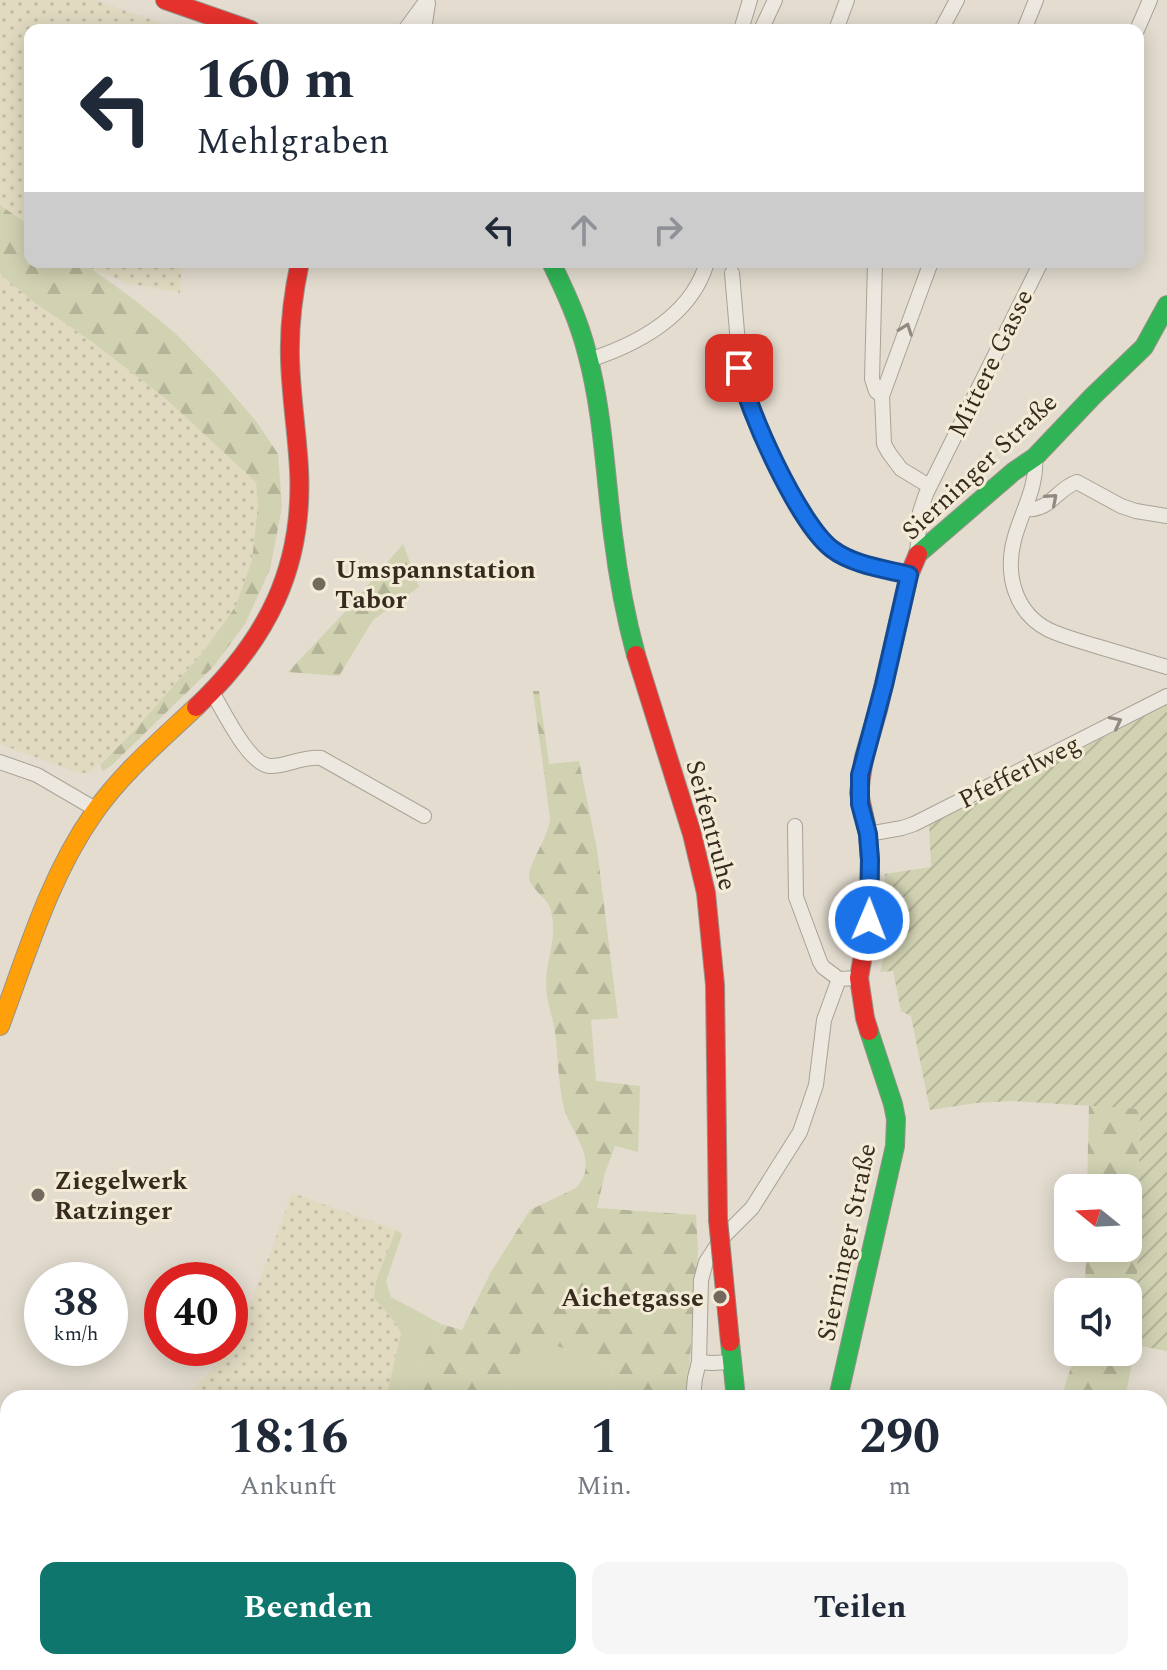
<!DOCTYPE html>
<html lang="de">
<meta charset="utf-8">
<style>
:root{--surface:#fff;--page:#f6f6f7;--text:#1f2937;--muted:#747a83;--accent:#0f766e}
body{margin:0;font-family:Spectral,serif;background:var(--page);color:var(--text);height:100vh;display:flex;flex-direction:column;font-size:30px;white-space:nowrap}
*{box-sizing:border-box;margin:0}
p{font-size:26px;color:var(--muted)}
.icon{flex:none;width:44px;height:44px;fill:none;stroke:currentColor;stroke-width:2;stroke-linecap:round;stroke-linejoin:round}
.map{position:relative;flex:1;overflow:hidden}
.panel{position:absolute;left:0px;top:1390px;width:1168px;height:280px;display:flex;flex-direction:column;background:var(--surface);border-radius:24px 24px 0 0;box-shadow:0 4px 20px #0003}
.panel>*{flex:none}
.banner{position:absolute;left:24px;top:24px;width:1120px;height:244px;border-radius:16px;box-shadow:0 4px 20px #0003;background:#fff;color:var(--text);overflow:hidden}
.needle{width:52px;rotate:288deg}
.tools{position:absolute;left:1054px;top:1174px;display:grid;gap:16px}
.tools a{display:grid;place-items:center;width:88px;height:88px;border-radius:16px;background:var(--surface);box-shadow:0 4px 20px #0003;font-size:40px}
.speed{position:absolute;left:24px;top:1262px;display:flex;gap:16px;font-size:40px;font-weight:700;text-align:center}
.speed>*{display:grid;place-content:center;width:104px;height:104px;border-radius:50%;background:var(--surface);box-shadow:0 4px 20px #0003;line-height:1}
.speed small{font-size:20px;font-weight:400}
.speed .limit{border:12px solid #d22;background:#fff;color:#111}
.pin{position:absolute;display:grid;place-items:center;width:68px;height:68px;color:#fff;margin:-34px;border-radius:16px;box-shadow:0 4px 12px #0006}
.me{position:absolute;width:88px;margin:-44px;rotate:1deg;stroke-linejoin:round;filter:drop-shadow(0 0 6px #0008)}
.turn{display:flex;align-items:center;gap:28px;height:168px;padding:0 40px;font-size:36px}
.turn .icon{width:104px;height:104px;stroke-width:2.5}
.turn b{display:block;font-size:56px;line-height:68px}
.lanes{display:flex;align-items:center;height:76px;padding:0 40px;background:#0003;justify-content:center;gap:40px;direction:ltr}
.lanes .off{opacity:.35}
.eta{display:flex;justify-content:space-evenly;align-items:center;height:136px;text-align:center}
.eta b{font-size:48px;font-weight:700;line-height:56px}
.primary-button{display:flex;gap:16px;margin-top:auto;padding:16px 40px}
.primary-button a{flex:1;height:92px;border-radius:16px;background:var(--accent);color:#fff;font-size:32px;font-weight:700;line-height:92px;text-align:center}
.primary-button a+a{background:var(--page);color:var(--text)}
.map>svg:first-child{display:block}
.farmland{fill:url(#farmland-dots)}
.grass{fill:#d1d2b2}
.forest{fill:url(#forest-firs)}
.garden{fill:url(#garden-furrows)}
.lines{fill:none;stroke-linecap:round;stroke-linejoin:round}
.river{stroke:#bac8bf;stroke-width:28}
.street-casing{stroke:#a8a297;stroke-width:16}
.fast-casing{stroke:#989188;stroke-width:20}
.slow-casing{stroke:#989188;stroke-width:20}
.jam-casing{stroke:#989188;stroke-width:20}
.street{stroke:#ece8df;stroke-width:14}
.fast{stroke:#30b455;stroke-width:18}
.slow{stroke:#ff9f0a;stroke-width:18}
.jam{stroke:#e5322d;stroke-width:18}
.jam-bridge-casing{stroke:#8e877e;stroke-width:20;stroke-linecap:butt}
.jam-bridge{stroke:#e5322d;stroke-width:18}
.oneway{stroke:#928a80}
.route-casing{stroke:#114b97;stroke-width:20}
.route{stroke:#1a73e8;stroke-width:14}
.poi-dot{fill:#73695d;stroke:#f3ebd6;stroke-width:3}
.labels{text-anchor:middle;stroke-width:6;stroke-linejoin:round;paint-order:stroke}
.street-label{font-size:26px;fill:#372b20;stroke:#f3ebd6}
.poi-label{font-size:26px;font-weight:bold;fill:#372b20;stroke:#f3ebd6;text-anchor:start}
</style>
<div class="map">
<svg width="1167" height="1670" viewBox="0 0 1167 1670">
<defs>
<pattern id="farmland-dots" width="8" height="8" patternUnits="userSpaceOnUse" patternTransform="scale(2)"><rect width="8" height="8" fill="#e1dac1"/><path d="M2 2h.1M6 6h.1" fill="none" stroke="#c2bba6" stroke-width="1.8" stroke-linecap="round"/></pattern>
<pattern id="forest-firs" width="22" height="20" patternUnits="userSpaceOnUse" patternTransform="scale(2)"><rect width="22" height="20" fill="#d1d2b2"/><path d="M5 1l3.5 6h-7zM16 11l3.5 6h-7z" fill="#b4b499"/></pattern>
<pattern id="garden-furrows" width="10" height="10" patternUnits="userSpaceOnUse" patternTransform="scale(2)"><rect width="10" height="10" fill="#d1d2b2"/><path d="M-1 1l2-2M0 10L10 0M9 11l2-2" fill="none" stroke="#b4b499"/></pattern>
</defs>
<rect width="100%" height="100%" fill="#e3dccf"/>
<!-- farmland -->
<g class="farmland">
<path d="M0,0H96L180,30H30V226L0,205Z"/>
<path d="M82,262H184L181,275L180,293L127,283L90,268Z"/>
<path d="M0,274L35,303L91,341L166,399L256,481L258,505L252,560L236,606L203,652L135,730L90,773H78L0,744Z"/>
<path d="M292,1193L396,1230L374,1298L394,1321L401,1333L386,1398H185L216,1365L225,1348H230V1339L250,1303L273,1246Z"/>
</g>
<!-- grass -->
<g class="grass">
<path d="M396,1230L402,1234L386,1281L391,1297L441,1324L401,1398H386L401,1333L394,1321L374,1298L376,1281Z"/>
<path d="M525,1335L612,1364L610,1398H502Z"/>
<path d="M426,1662H433L441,1666L452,1662H491L486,1670H431L425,1666Z"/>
</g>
<!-- forest -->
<g class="forest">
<path d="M0,205L30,226V262H82L132,298L175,333L216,375L256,421L278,454L282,507L270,569L245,624L213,667L112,765L103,771L100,765L135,730L203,652L236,606L252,560L258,505L256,482L166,399L91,341L35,303L0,274Z"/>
<path d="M403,544L419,587L373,620L339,676L288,672L345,612Z"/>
<path d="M533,691H539L549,764L579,761L597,849L618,1018L591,1020L596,1081L640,1086L638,1152L615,1146L605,1173L597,1208L696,1215L698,1249L687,1398H610L612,1364L526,1336L502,1398H401L441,1324L462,1330L491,1272L530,1210L576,1188C602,1160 569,1132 563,1104C558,1080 558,1056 555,1031C552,1015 546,1000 546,983C546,958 558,940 551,911C548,897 529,889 529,876C530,860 548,839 550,818Z"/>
<path d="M1089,1105L1140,1109L1136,1345L1125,1398H1061L1076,1352H1128V1292H1085L1086,1248H1128V1188H1087Z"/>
<path d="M251,1662H426L425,1666L431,1670H246Z"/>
</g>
<!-- garden -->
<path class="garden" d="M1167,705V1351L1136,1345L1140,1109L1013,1101L976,1103L930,1110L911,1016L901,1011L893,971L880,972L883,960L885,874L931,867L929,822L971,805Z"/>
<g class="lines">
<!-- river -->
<g class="river">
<path d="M1160,1551L1167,1539"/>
<path d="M1087,1670L1092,1662"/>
</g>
<!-- street casing -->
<g class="street-casing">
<g id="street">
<path d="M405,30L427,0"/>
<path d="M424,30L428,3"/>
<path d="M741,30L750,0"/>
<path d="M761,30L775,0"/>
<path d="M836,30L847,0"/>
<path d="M941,30L957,0"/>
<path d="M1024,30L1036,0"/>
<path d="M1137,30L1150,0"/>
<path d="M875,262L872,379L876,391L882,396"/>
<path d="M732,273L741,379L753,411L791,494L823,540L831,548L855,560L909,575"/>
<path d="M589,360C638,344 692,315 707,262"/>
<path d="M1035,457C1038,487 1021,512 1014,540C1005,575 1015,613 1049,630C1064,637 1080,641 1096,646C1120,653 1143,660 1167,667"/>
<path d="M929,486L901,469L889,453L884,444L882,396L931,262"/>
<path d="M1025,509C1050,512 1056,489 1077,482L1121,506L1136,511L1167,516"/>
<path d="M917,555L920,512L926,494L1041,262"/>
<path d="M212,692C223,710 249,765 270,766C285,767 302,756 321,758L424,816"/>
<path d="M0,762L37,775L97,810"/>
<path d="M795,826L796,897L820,962L823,967L839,979"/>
<path d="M868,834L902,828L914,824L1167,696"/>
<path d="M699,1362L712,1363L732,1362"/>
<path d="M693,1398L695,1378L699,1362L701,1280L706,1262L721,1239L752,1208L800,1132L816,1085L824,1020L839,979L859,978"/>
<path d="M1162,1465L1167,1454"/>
<path d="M620,1670L622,1662"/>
<path d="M739,1670L741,1662"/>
<path d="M1047,1670L1051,1662"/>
</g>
</g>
<!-- fast casing -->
<g class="fast-casing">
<g id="fast">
<path d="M551,262C565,291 579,321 587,353C603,412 605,474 613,535C618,576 625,615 636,655"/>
<path d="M918,554L1013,472L1035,457L1093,396L1144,347L1167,305"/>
<path d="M730,1342L736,1398"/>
<path d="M838,1398L895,1146L896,1119L893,1104L869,1031"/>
<path d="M1160,1508L1167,1509"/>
<path d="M684,1670L687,1662"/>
<path d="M861,1670L867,1662"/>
</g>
</g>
<!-- slow casing -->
<g class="slow-casing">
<path id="slow" d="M0,1026C27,954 49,877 94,813C122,773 160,741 196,707"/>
</g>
<!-- jam casing -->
<g class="jam-casing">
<g id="jam">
<path d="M165,0L251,30"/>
<path d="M636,655L692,834L706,893L715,985L718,1219"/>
<path d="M196,707C267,640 304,568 299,469C297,432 291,396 290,359C289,326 293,294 300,262"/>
<path d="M869,1031L865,1018L859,978L869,920L870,860L868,834L859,793L864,757L878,710L909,575L918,554"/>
</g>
</g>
<!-- street -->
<use href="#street" class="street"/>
<!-- fast -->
<use href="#fast" class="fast"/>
<!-- slow -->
<use href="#slow" class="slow"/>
<!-- jam -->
<use href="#jam" class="jam"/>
<!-- jam-bridge casing -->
<g class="jam-bridge-casing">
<path id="jam-bridge" d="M718,1219L730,1342"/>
</g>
<!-- jam-bridge -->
<use href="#jam-bridge" class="jam-bridge"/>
</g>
<!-- one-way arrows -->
<defs><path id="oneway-chevron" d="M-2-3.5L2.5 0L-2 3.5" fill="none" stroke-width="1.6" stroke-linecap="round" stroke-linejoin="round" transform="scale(2)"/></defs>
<g class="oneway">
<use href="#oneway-chevron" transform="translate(906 329) rotate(-70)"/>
<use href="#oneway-chevron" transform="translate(1052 499) rotate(-41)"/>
<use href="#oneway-chevron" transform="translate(1116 722) rotate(-27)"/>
</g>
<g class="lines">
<!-- route casing -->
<g class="route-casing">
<path id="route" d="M739,368C747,410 799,524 832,549C853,565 885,569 909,575L884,685L860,775V804L868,834L870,860L869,920"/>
</g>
<!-- route -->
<use href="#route" class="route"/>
</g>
<!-- markers -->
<g class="poi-dot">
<circle cx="319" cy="584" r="8"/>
<circle cx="38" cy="1195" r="8"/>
<circle cx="720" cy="1297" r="8"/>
</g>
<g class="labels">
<!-- street labels -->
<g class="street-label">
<text transform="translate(990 363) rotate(-64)" y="9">Mittere Gasse</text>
<text transform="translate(979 466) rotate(-43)" y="9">Sierninger Straße</text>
<text transform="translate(1019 771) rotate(-27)" y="9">Pfefferlweg</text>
<text transform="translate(712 825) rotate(75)" y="9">Seifentruhe</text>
<text transform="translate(846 1242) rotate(-78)" y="9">Sierninger Straße</text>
</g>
<!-- poi labels -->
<g class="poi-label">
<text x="335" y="578">Umspannstation<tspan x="335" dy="30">Tabor</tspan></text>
<text x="54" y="1189">Ziegelwerk<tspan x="54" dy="30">Ratzinger</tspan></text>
<text x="704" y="1306" text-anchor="end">Aichetgasse</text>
</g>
</g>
</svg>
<div class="tools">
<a><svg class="needle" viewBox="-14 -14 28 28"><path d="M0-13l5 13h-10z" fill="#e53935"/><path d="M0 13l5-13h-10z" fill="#747a83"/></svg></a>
<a><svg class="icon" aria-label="sound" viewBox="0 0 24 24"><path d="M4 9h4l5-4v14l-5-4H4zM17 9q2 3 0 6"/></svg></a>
</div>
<div class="speed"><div>38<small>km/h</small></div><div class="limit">40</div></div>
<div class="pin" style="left:739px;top:368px;background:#d93025"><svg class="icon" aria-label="arrive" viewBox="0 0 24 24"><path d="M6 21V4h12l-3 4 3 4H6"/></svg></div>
<svg class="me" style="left:869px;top:920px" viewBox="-20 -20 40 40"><circle r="17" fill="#1a73e8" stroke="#fff" stroke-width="3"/><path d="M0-11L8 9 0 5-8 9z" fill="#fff"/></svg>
<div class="banner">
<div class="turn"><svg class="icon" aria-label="left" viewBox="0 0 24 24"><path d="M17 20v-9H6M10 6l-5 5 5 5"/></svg><div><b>160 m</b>Mehlgraben</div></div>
<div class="lanes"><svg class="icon" aria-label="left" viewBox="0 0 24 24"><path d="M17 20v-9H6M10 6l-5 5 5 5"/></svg><svg class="icon off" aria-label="ahead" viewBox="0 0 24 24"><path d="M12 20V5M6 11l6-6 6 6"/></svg><svg class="icon off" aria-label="right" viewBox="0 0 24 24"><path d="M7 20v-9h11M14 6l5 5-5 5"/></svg></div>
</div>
<section class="panel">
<div class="eta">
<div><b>18:16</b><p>Ankunft</p></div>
<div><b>1</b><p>Min.</p></div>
<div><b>290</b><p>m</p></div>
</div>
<div class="primary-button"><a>Beenden</a><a>Teilen</a></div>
</section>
</div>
